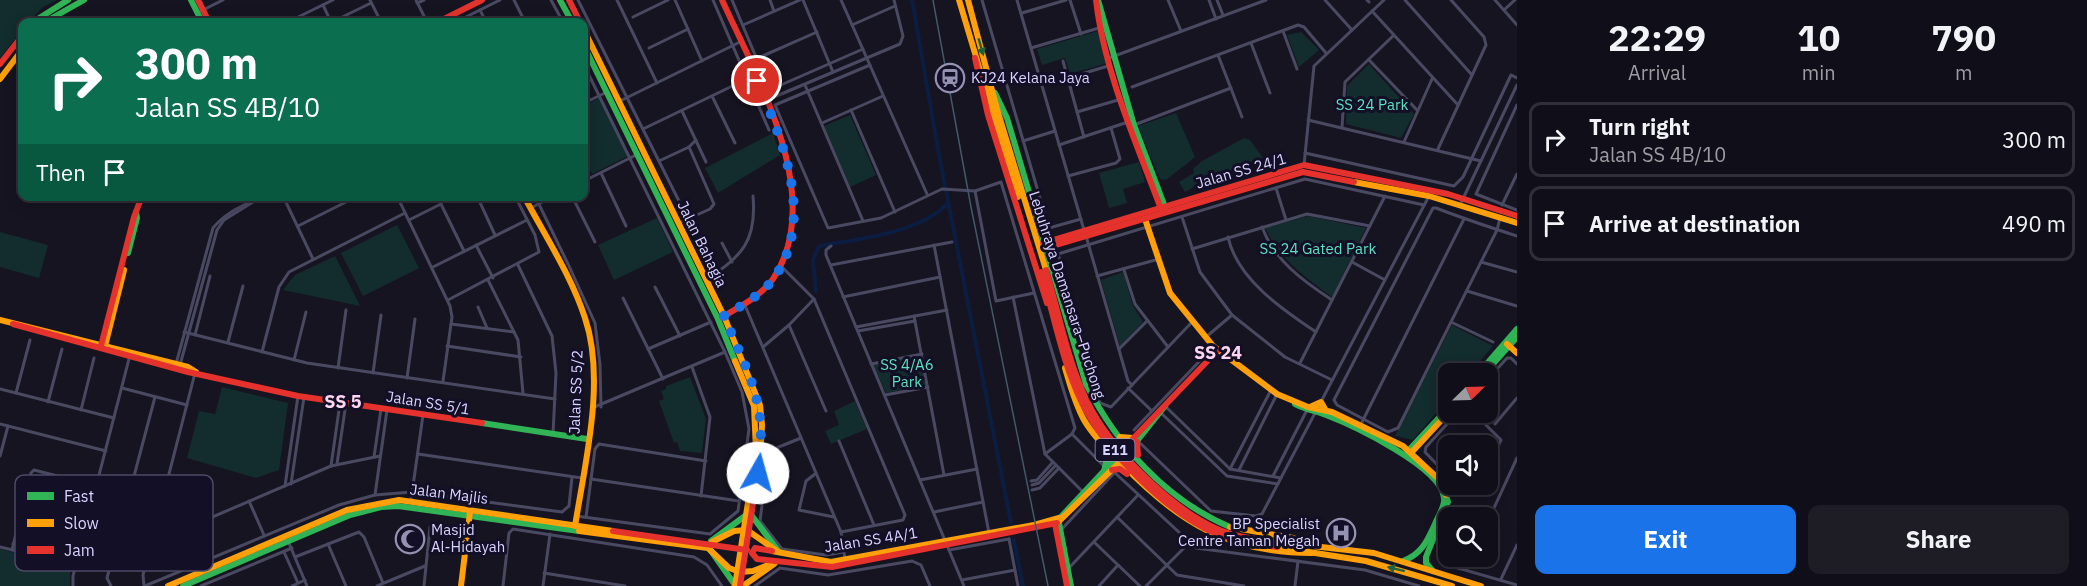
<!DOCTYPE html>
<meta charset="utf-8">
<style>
:root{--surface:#100f19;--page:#1e1d26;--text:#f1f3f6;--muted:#9c9ca2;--line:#302f38;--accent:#1a73e8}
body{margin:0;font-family:"IBM Plex Sans",sans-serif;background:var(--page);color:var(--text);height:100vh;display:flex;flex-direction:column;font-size:22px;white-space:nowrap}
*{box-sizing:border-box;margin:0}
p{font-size:20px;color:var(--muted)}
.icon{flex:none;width:33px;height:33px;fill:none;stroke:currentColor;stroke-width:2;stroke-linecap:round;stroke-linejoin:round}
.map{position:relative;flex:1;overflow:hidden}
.side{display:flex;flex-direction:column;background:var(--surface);width:570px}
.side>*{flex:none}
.hud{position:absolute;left:18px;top:18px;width:570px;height:183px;border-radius:12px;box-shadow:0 3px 15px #0003,0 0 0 2px var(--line);background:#0b6e4f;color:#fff;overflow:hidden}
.needle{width:39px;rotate:67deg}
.fabs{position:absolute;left:1438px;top:363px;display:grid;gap:12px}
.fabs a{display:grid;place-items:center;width:60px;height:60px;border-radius:12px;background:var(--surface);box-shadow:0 3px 15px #0003,0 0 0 2px var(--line);font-size:30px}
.pin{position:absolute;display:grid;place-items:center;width:51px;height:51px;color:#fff;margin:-26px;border:3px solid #fff;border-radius:50%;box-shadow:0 2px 6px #0007}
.me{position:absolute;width:66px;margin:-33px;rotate:7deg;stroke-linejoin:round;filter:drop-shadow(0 0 4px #0008)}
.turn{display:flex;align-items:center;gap:21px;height:126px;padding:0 18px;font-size:27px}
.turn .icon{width:78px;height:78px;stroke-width:2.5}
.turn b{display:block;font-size:42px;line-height:51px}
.then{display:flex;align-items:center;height:57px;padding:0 18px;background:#0003;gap:12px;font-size:22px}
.eta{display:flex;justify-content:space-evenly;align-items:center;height:102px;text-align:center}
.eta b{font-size:36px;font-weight:700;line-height:42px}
.primary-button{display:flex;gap:12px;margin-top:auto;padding:12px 18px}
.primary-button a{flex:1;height:69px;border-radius:12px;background:var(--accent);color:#fff;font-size:24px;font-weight:700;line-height:69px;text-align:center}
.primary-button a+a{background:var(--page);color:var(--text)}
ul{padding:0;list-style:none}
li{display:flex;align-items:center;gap:18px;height:75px;margin:0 12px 9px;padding:0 6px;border:3px solid var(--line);border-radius:12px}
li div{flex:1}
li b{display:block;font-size:22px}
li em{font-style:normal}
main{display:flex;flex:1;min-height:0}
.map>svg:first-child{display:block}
.green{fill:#132c2d}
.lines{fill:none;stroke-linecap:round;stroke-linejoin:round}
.canal{stroke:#0b1e41;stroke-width:4}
.street{stroke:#4a4962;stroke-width:3}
.fast{stroke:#30b455;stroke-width:6}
.slow{stroke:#ff9f0a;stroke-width:6}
.jam{stroke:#e5322d;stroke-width:6}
.tram{stroke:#43596b;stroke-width:1.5}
.jam-bridge{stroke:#e5322d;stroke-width:6}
.oneway{fill:#22623e}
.route{stroke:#1a73e8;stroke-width:10;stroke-dasharray:0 18}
.labels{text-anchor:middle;stroke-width:6;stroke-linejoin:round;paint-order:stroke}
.shield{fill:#130f26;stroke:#9e99be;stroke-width:1.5}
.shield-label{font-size:14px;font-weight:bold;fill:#d9d4ff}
.poi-label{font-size:15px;fill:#d9d4ff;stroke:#130f26;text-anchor:start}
.park-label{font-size:15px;fill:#5fe0c0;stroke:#130f26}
.street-label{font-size:15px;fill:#d9d4ff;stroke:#130f26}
.quarter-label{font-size:18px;font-weight:bold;fill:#ffd6f0;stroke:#130f26}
.key{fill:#130f26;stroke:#4e4a67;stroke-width:1.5}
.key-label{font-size:16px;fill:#d9d4ff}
</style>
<main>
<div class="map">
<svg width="1517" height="586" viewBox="0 0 1517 586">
<rect width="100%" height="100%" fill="#161421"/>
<!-- green -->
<g class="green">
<path d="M0,0H57L43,7L28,22H22V30L0,58Z"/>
<path d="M1098,31L1108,63L1070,74L1065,58L1042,65L1037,49Z"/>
<path d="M1301,32L1319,50L1299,67L1287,35Z"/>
<path d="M1369,64L1414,114L1401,138L1346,124L1347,86Z"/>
<path d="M599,98L628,156L592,174L584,157V106Z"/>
<path d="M1176,113L1195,157L1166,180L1160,179L1138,126Z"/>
<path d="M850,115L876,175L850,187L824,126Z"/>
<path d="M773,133L780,155L718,193L705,168Z"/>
<path d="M1244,138L1250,140L1263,158L1200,183L1185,192L1179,182L1194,173L1193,169L1202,161Z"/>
<path d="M1139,162L1145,182L1123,189L1127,203L1109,208L1099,173Z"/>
<path d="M1308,216L1366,228L1332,297C1304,277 1280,259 1265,228Z"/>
<path d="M657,218L673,252L614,280L598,245Z"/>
<path d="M397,225L419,268L363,296L341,253Z"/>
<path d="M0,232L48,245L39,278L0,267Z"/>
<path d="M335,256L360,306L283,290L295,275Z"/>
<path d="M1123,272L1133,306L1143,322L1120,346L1101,280Z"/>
<path d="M1452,325L1493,346L1470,373L1449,374V398L1413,440L1395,436Z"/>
<path d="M920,355L926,385L886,393L873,365Z"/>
<path d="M690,377L706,419L702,453L680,451L677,442L674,443L659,401L664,399L661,391L666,389V386Z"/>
<path d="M222,387L288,403L279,470L256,478L187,458L199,411L215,414Z"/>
<path d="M855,401L867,429L831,444L825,431L839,425L834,411Z"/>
<path d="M0,549L66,566L70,571V586H0Z"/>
</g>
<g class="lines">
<!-- canal -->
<g class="canal">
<path d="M912,0L939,155L1011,523"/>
<path d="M816,291L813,260L819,246C858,239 921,233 948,203"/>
<path d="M1014,540L1023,586"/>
</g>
<!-- street -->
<g class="street">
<path d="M370,0L381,22"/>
<path d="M416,0L427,22"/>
<path d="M514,0L525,22"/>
<path d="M551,0L563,22"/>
<path d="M578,0L688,219"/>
<path d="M617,0L657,83"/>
<path d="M675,0L702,61"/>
<path d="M713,0L769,130"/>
<path d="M732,0L769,88H774L863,49"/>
<path d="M770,0L774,11"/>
<path d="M803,0L833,72"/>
<path d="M841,0L927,194"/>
<path d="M982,0L1054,246"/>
<path d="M1017,0L1084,230"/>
<path d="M1070,0L1081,34"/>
<path d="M1168,0L1181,31"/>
<path d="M1209,0L1216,19"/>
<path d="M1217,0L1223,15"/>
<path d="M1325,0L1352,30"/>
<path d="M1367,0L1369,2"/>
<path d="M1405,0L1472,75"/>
<path d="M1495,0L1517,25"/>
<path d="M417,3L424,0"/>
<path d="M323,5L331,22"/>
<path d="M480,10L486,22"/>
<path d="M1504,10L1515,0"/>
<path d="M1372,11L1458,105"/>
<path d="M197,13L223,0"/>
<path d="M1022,13L1066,0"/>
<path d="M301,16L304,22"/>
<path d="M633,17L668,0"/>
<path d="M288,22L333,0"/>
<path d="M332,22L371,3"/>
<path d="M456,22L500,0"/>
<path d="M743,25L800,0"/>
<path d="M852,25L895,6"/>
<path d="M1283,31L1297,69"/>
<path d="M1251,43L1270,93"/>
<path d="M649,48L688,29"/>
<path d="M1031,48L1099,28"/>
<path d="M1218,55L1242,117"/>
<path d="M758,58L817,32"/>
<path d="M1109,58L1266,0"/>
<path d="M1369,60L1417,110"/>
<path d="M1063,61L1084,137"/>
<path d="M870,65L775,105L828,228L881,218L942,189L975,191L1001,182L1075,428L1072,434"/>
<path d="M1068,78L1108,66"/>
<path d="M805,85L863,221"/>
<path d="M1132,87L1298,25L1304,27L1326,53"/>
<path d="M712,96L735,143"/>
<path d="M767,100L900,44L903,36L894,0"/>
<path d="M620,101L740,42"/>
<path d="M584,103L607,92"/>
<path d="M1517,105L1476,194L1517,210"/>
<path d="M851,110L895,212"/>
<path d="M682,111L706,162"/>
<path d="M1077,112L1118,100"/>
<path d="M1308,120L1481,161"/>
<path d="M822,123L883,96"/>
<path d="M1134,125L1231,88"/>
<path d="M1342,127L1345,82L1393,36"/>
<path d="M643,129L747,79"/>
<path d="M1023,141L1055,131"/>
<path d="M1404,142L1432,79"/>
<path d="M1059,145L1125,123"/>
<path d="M1438,149L1486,45L1484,37L1451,0"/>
<path d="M1305,153L1454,186L1463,177L1511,75L1517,78"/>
<path d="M659,161L689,147L696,140"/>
<path d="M1304,165L1314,66L1384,0"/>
<path d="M601,173L626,226"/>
<path d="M1068,176L1116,163L1120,159L1111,128"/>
<path d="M584,181L638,154"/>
<path d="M1276,188L1286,220"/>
<path d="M975,191L996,301L1034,293"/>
<path d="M283,196L313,259"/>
<path d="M397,196L450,306L452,317L443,381"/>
<path d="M437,196L464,251"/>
<path d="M477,196L495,235"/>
<path d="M535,196L568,264"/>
<path d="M572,196L595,242"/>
<path d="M1460,205L1517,85"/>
<path d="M1502,205L1517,174"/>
<path d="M531,208L553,196"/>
<path d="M1182,217L1200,272L1232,315L1285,357L1332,380"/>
<path d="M1500,218L1497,230L1398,428L1388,432L1337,405L1334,400L1433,208H1436C1462,218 1489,227 1517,236"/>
<path d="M409,220L441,204"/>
<path d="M679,223L710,209L714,204L689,147"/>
<path d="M298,226L358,196"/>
<path d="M1262,227C1274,260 1303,281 1332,300"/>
<path d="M1049,228L1081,219"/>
<path d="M1086,236L1128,381L1132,385"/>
<path d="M1228,237C1237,279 1283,310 1316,332"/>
<path d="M722,243L732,262"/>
<path d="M476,245L493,278"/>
<path d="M934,245L989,533"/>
<path d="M831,246L826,250V255L964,586"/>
<path d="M1192,249L1307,214L1370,226"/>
<path d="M1352,262L1385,280"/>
<path d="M1481,262L1517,272"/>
<path d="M518,265L552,336L556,373L553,434"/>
<path d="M831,265L952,242"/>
<path d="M569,266L595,323L600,365L601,407"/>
<path d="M781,266L814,299L905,515L903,520L841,532"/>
<path d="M433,267L527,220"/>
<path d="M1124,270L1135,304L1168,347"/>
<path d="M1097,276L1159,259"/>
<path d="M707,279C742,257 757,240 753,196"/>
<path d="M488,280L518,340L523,393"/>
<path d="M655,287L680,336"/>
<path d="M1467,291L1517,306"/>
<path d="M843,297L940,277"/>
<path d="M1013,297L1045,454L1084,493"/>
<path d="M623,298L663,379"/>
<path d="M448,300L539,252L535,235L515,196"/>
<path d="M744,303L841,532L845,559"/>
<path d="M478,307L487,328"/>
<path d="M914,316L944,475"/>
<path d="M1193,321L1111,407L1100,403L1058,254L1305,179L1424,205"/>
<path d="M1451,322L1493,342"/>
<path d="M451,324L514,332"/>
<path d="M789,325L826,411"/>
<path d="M856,327L947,310"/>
<path d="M858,331L915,321"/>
<path d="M184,332L307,363L555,399"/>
<path d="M195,335L210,276"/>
<path d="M1206,337L1232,315"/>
<path d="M228,342L243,286"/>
<path d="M447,346L521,357"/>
<path d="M763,347L789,325L814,299"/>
<path d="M648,349L711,322"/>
<path d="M1119,349L1147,321"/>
<path d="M262,352L279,287L289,272L405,213"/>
<path d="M294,360L306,312"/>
<path d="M1300,363L1385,196"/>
<path d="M176,364L213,228C228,210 244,206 263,196"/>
<path d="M871,364L922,354"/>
<path d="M180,365L217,230L224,220L253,202"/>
<path d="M692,367L710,417L701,496"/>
<path d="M338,368L346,310"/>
<path d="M373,373L381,315"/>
<path d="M407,378L415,319"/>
<path d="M1488,379L1507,358H1511L1517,364"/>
<path d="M122,388L187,405"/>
<path d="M1128,388L1152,411"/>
<path d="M0,389L114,418"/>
<path d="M16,393L30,340"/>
<path d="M885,395L928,387"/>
<path d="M48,402L62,349"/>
<path d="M1165,406L1230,469L1281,478"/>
<path d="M592,408L725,352"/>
<path d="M81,410L94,358"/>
<path d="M1473,412L1501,440L1488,466"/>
<path d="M1161,413L1227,476L1278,484"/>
<path d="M0,424L106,451"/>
<path d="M1495,424L1517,398"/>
<path d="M1360,426L1464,219"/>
<path d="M1134,430L1213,347"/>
<path d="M1072,434L1105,467"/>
<path d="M839,441L874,525"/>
<path d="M1139,442L1211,511L1256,516L1262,514L1429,196"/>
<path d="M761,451H769L801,438"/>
<path d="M769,451L760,521L782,549L826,555L843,552"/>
<path d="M418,454L582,478"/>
<path d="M1045,454L1072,434"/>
<path d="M0,456L8,426"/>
<path d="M374,457L381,409"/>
<path d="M337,464L346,403"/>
<path d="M331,466L340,403"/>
<path d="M1230,469L1271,390"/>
<path d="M1239,470L1277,394"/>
<path d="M1113,471L1196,548L1365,570L1419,586"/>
<path d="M815,474L806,481L799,510L834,517"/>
<path d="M1273,476L1307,410"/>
<path d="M1449,477L1425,452L1426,447L1458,412"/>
<path d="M591,479L739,501"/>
<path d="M920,480L977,469"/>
<path d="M1031,481L1037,480L1053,462"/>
<path d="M291,484L304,397"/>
<path d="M1032,485L1039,483L1056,465"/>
<path d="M285,486L298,396"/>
<path d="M1032,490L1040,488L1059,468"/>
<path d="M375,495L387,410"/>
<path d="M411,500L423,415"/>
<path d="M24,501L88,518"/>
<path d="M249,501L264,535"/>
<path d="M22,506L87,523"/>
<path d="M934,512L983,502"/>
<path d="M576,516L710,534L738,511L749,429L742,392L725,352L584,65"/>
<path d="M586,517L595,449L599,444L706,461"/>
<path d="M1117,517L1177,575L1244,586"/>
<path d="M1488,521L1517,458"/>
<path d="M1061,530L1115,472"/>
<path d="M286,536L307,586"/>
<path d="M1009,539L1018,586"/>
<path d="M1094,542L1140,586"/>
<path d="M152,543L331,466L380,456"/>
<path d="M13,544L77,559"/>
<path d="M328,544L346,586"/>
<path d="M0,547L76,565"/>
<path d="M12,550L31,473L34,470L96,486"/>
<path d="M949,550L1009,539"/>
<path d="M284,552L298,583"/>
<path d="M295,557L359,532L364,537L383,583"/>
<path d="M1451,566L1517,585"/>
<path d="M1068,569L1138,495"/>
<path d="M1466,569L1472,556"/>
<path d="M544,573L625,586"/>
<path d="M1501,579L1517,545"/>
<path d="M962,580L1015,570"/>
<path d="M73,586V576L130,355"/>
<path d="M111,586L107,578L155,397"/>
<path d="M144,586L143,575L195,373"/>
<path d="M145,586L339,505L375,495L412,492L562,512L569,506L572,477"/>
<path d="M201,586L292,548"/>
<path d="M292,586L305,580"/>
<path d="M377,586L425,566"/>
<path d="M424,586L430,527"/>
<path d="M503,586L509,533L513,529L694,557L707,565L722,586"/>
<path d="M543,586L550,534"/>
<path d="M755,586L780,568L828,575L912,561L921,565L930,586"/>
<path d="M1099,586L1118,565"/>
<path d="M1146,586L1189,543"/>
<path d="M1295,586L1298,561"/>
</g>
<!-- fast -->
<g class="fast">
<path d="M191,0L202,22"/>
<path d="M560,0L572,22"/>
<path d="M1098,0L1134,125L1165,207"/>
<path d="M33,22L68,0"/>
<path d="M45,22L84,0"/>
<path d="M584,46L718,319L735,361"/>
<path d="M995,93L1007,118L1086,384C1117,445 1166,500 1230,527"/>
<path d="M128,253L137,218L136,212"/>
<path d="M1478,374L1517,329"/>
<path d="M1484,374L1517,337"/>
<path d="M1295,404C1305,409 1315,411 1326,415C1352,425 1442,467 1444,498C1445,507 1438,516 1435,524C1427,541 1422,554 1403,561"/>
<path d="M482,423L587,439"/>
<path d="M1129,451L1165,406"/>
<path d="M1408,451L1449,407"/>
<path d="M1104,472L1107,457L1105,449"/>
<path d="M752,516L779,552"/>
<path d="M1058,520L1118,456"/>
<path d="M1059,523L1071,586"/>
<path d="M711,541L745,516"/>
<path d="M709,548L735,585"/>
<path d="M1433,571L1426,563V557L1448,502L1446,495"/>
<path d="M183,586L350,515L381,507L398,506L579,531"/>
</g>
<!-- slow -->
<g class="slow">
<path d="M959,0L1018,197"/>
<path d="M968,0L997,109L1046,270"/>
<path d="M584,30L724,316L760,405L762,425L760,459"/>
<path d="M0,79L22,50"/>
<path d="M1354,182L1429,196L1517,223"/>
<path d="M524,196C545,236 571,275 585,318C606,380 585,463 575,526"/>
<path d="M1145,219L1170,293L1213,346L1277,394L1308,407L1332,412L1403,446L1444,484L1446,495"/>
<path d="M0,320L188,367L196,372"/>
<path d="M1507,344L1517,353"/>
<path d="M105,346L124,270"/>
<path d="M1065,368C1070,385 1075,404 1084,420C1094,437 1109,451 1123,465C1179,523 1230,553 1312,553"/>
<path d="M1310,407L1321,402L1325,409"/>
<path d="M1120,437L1133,438"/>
<path d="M1411,453L1449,412"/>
<path d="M1057,523L1122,460"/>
<path d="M1230,527L1293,538L1311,545"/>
<path d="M579,531L708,548L729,568L740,572L753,571L776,562"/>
<path d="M712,542L734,531L747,530L777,551"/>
<path d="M1277,542L1374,553L1481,586"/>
<path d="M1277,547L1366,561L1452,586"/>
<path d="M772,551L831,562L1034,525L1059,518"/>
<path d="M168,586L347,510L399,500L613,531"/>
<path d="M461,586L470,512"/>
<path d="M735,586L756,451L754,406L735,361"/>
<path d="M743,586L774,564"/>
</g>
<!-- jam -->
<g class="jam">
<path d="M198,0L209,22"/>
<path d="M569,0L580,22"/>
<path d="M722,0C757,77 827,198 773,279C761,296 740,307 722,317"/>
<path d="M1096,0C1104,71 1136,142 1161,209"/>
<path d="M438,22L482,0"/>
<path d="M975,58L988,115L1047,303"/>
<path d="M0,64L22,36"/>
<path d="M1043,243L1304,165L1448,194L1517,216"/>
<path d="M1045,248L1303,172L1354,182"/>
<path d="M13,324L188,372L298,396L482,423"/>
<path d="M101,346L134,217L142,196"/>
<path d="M1137,442L1138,455"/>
<path d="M1125,447L1218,350"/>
<path d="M1112,470L1120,469L1127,474"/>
<path d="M1055,524L1067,586"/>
<path d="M613,531L747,550"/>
<path d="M772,551L755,548L752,553L757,559L832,567L1057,523"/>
<path d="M740,586L760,459"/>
</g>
<!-- tram -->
<path class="tram" d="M933,0L971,207L1048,586"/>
<!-- jam-bridge -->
<g class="jam-bridge">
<path d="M1046,270C1059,313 1067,360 1087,401C1109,447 1168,506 1215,528C1234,537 1256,539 1277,542"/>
<path d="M1041,272C1054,315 1062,362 1082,403C1106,452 1168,514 1219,535C1237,542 1257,544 1277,547"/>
</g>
</g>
<!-- one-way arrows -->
<defs><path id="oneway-solid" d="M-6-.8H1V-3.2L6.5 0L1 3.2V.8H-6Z" transform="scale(1.5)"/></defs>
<g class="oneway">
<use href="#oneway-solid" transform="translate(981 47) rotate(74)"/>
<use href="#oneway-solid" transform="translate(1396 569) rotate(-166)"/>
</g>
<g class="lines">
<!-- route -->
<path class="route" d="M757,81C782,139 816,219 774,278C762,295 741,306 724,316C750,378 768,403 758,473"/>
</g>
<!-- icons -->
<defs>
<g id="station-ring" transform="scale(1.5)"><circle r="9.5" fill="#130f26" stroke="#9591b1" stroke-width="1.5"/><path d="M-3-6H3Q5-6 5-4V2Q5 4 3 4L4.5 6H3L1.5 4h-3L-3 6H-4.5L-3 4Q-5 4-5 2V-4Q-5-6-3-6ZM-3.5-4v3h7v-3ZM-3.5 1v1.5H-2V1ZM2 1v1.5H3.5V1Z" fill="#9591b1"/></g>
<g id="hospital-ring" transform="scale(1.5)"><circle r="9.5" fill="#130f26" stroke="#9591b1" stroke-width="1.5"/><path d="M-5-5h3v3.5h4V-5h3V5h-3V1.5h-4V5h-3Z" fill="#9591b1"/></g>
<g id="mosque-ring" transform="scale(1.5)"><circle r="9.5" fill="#130f26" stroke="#9591b1" stroke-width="1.5"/><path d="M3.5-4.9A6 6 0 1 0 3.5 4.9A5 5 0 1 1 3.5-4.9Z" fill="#9591b1"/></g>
</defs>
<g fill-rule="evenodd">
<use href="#station-ring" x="950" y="78"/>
<use href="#hospital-ring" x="1341" y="533"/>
<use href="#mosque-ring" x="410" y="539"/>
</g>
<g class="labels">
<!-- shield labels -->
<rect class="shield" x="1095.5" y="439" width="39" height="22" rx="4.5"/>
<g class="shield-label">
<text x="1115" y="455">E11</text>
</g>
<!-- poi labels -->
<g class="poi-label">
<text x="971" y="83">KJ24 Kelana Jaya</text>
<text x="1320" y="529" text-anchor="end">BP Specialist<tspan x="1320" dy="17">Centre Taman Megah</tspan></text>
<text x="431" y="535">Masjid<tspan x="431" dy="17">Al-Hidayah</tspan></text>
</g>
<!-- park labels -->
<g class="park-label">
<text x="1372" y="110">SS 24 Park</text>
<text x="1318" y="254">SS 24 Gated Park</text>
<text x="907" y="370">SS 4/A6<tspan x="907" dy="17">Park</tspan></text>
</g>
<!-- street labels -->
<g class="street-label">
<text transform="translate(1241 171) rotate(-16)" y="5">Jalan SS 24/1</text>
<text transform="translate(702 244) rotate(64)" y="5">Jalan Bahagia</text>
<text transform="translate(1067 295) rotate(72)" y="5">Lebuhraya Damansara–Puchong</text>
<text transform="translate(576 392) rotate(-88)" y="5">Jalan SS 5/2</text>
<text transform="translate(428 403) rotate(9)" y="5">Jalan SS 5/1</text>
<text transform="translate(449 494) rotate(7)" y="5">Jalan Majlis</text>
<text transform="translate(871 540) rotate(-9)" y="5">Jalan SS 4A/1</text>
</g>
<!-- quarter labels -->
<g class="quarter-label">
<text x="1218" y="359">SS 24</text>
<text x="343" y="408">SS 5</text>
</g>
</g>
<!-- legend -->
<rect x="15" y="475" width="198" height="96" rx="9" class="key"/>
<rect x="27" y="492" width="27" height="8" fill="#30b455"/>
<rect x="27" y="519" width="27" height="8" fill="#ff9f0a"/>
<rect x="27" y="546" width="27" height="8" fill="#e5322d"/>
<g class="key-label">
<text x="64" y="502">Fast</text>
<text x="64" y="529">Slow</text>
<text x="64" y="556">Jam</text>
</g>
</svg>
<div class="fabs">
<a><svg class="needle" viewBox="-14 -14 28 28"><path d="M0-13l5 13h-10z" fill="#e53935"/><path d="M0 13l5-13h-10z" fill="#9c9ca2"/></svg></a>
<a><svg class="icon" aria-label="sound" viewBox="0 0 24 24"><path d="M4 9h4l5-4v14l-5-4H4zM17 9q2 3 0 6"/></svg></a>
<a><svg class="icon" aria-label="search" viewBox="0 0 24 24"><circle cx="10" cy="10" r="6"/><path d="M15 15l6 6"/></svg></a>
</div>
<div class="pin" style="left:757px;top:81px;background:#d93025"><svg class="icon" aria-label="arrive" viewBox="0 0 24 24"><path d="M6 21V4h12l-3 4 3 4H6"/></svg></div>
<svg class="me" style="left:758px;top:473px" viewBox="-20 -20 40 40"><circle r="19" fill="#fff"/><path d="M0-13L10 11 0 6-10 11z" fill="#1a73e8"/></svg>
<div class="hud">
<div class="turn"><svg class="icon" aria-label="right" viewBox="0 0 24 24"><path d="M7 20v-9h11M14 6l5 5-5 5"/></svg><div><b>300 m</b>Jalan SS 4B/10</div></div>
<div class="then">Then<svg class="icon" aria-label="arrive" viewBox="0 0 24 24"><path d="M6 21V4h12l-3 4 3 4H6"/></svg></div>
</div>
</div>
<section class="side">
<div class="eta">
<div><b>22:29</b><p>Arrival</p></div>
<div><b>10</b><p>min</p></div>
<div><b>790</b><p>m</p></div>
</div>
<ul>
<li><svg class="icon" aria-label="right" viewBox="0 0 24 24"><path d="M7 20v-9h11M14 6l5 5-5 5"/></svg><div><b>Turn right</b><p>Jalan SS 4B/10</p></div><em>300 m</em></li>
<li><svg class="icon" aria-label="arrive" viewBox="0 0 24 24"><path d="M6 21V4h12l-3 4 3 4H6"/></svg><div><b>Arrive at destination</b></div><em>490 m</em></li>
</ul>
<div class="primary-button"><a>Exit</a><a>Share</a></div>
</section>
</main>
